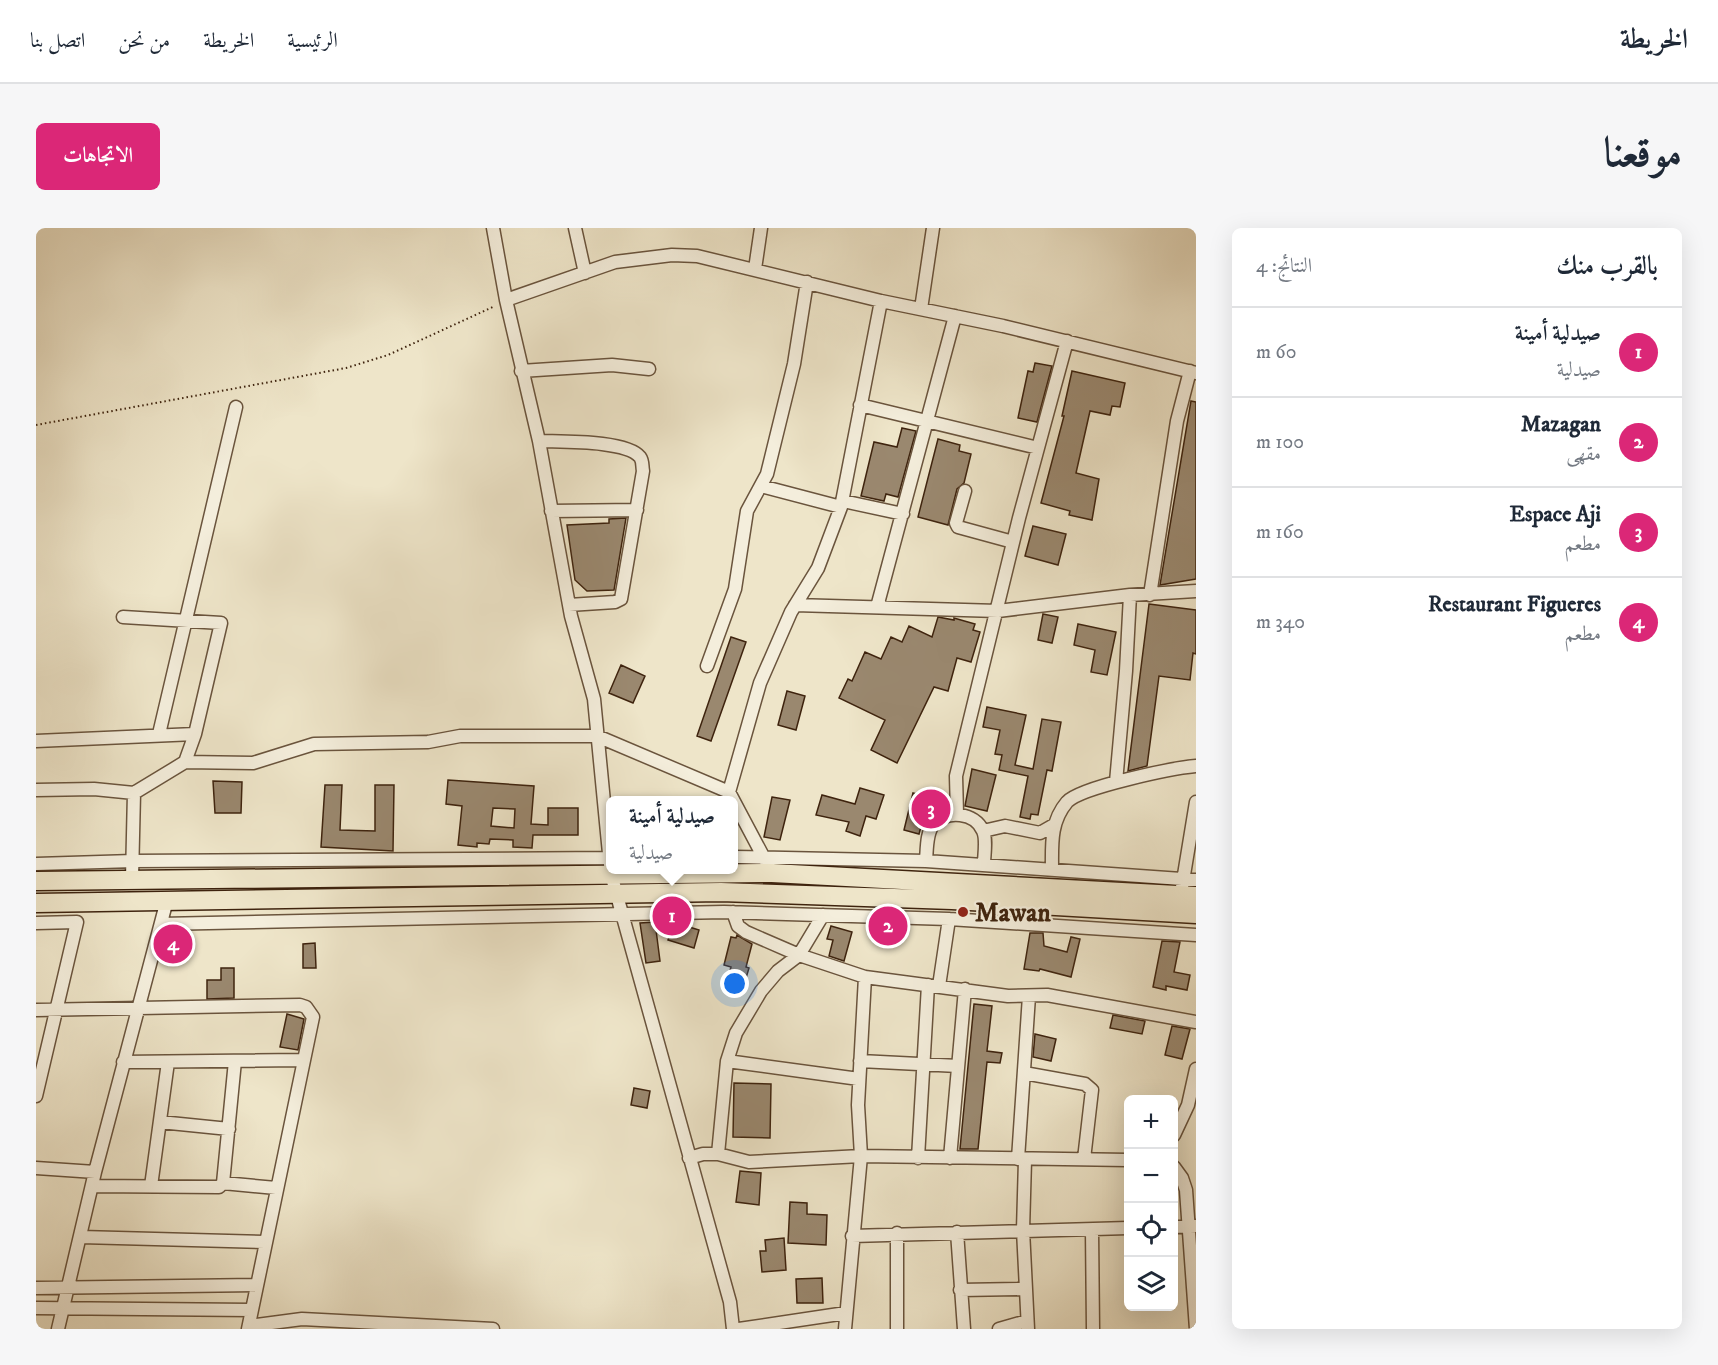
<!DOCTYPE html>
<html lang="ar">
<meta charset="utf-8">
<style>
:root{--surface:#fff;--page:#f6f6f7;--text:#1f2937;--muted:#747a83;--line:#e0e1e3;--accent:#db2777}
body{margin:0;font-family:"IM FELL DW Pica",Amiri,serif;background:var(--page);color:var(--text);direction:rtl}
.controls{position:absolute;right:18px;bottom:18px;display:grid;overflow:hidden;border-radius:9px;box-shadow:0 6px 24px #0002}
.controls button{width:54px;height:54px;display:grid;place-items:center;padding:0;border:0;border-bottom:2px solid var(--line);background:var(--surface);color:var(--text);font:30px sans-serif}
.you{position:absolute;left:699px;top:756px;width:21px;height:21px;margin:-15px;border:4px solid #fff;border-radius:50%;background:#1a73e8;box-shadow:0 0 0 9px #1a73e833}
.badge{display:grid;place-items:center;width:39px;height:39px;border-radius:50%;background:var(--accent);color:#fff;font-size:20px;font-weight:700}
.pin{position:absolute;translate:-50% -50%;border:3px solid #fff;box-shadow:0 2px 6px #0006}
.popup{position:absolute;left:570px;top:568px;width:132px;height:78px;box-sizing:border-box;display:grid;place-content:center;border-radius:9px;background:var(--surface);filter:drop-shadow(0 2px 4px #0005);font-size:20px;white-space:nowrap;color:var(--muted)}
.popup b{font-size:22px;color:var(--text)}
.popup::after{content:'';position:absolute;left:50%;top:100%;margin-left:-12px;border:12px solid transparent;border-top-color:var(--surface)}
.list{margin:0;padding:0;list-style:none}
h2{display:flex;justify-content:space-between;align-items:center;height:78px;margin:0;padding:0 24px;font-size:26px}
h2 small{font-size:20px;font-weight:400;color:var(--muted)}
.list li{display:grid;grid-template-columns:39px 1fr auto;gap:18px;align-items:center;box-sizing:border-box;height:90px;padding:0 24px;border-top:2px solid var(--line)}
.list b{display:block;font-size:22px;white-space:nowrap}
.list p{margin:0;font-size:20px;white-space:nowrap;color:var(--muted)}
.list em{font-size:20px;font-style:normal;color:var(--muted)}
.icon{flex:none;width:33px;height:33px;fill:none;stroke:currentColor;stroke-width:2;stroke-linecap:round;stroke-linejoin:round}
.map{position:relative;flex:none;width:1160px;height:1101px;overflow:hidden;direction:ltr;border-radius:9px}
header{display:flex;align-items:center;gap:36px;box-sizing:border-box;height:84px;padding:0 30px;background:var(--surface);border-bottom:2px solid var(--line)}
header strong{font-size:28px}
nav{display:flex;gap:33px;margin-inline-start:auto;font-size:21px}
.intro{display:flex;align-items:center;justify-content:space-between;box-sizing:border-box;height:144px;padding:0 36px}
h1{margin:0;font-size:42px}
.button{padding:15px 27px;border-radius:9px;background:var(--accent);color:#fff;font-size:21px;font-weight:700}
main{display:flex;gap:36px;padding:0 36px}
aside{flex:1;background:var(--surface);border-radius:9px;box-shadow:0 6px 24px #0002}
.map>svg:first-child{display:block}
</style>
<header>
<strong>الخريطة</strong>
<nav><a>الرئيسية</a><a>الخريطة</a><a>من نحن</a><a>اتصل بنا</a></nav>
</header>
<div class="intro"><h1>موقعنا</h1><a class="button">الاتجاهات</a></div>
<main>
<aside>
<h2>بالقرب منك<small>النتائج: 4</small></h2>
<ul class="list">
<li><span class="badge">1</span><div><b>صيدلية أمينة</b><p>صيدلية</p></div><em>60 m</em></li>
<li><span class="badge">2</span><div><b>Mazagan</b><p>مقهى</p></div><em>100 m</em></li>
<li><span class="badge">3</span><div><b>Espace Aji</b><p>مطعم</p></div><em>160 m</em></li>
<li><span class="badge">4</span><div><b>Restaurant Figueres</b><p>مطعم</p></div><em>340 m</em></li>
</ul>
</aside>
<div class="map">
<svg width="1160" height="1101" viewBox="0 0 1160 1101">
<rect width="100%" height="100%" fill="#eee5c9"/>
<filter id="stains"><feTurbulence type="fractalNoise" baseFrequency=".00333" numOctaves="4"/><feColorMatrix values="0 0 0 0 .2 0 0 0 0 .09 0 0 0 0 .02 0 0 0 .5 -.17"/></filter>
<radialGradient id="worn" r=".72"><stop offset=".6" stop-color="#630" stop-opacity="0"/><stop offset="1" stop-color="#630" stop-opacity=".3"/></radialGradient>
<path fill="#9a886f" stroke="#3e230e" stroke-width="1.5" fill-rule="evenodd" d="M999,135L1016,138L1001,194L982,190L992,143L997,144Z
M1036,143L1089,155L1084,179L1076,178L1074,187L1054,183L1040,245L1063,251L1056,292L1033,287L1034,283L1005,275L1028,188H1026Z
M1155,173L1160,174V351L1124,357Z
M866,200L880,203L862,269L850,266L848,273L825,268L838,214L861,219Z
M902,211L924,217L923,223L935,226L928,255L921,261L912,297L882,289Z
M590,290L578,362L551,363L539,352L531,297L573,295V291Z
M997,298L1030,306L1022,337L989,328Z
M1113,376L1160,382V426L1157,425L1154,452L1123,448L1111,538L1092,543Z
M1007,386L1022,389L1016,415L1002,412Z
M902,389L918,392V390L939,396L937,402L944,404L935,434L921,430L912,463L898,459L861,535L835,522L849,492L803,470L812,451L816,453L829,424L845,431L855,409L866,414L873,398L896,409Z
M1042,396L1080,404L1071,447L1055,444L1059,422L1038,417Z
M695,409L710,414L675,513L661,508Z
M585,437L609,448L597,475L573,465Z
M751,463L769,468L760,502L742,497Z
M951,479L990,487L979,537L997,541L1006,491L1025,494L1016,543L1011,542L1002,587L995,586L994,591L984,589L992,548L963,542L966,527L959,526L964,502L947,499Z
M936,541L960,547L951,583L929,578Z
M412,552L498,558L495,596L512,597V580H542V607H497L496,620L477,619V612L454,611L453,616L441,615V619L422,617L426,578L410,576ZM457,580L479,581L478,600L455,598Z
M177,553L206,554L205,585H179Z
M289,557H306L304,602L339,603V557H358L357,623L285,619Z
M824,560L848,567L840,591L830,588L824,608L810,603L813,594L780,587L786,567L819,576Z
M877,565L893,569L883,606L868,602Z
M736,569L754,572L744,612L728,609Z
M619,694L624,733L610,735L604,695Z
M637,694L663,702L658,720L632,712Z
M795,698L816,704L808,733L793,728L797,712L791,711Z
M994,705H1007L1008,718L1031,724L1035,709L1044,711L1035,749L1004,741L1003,743L988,741Z
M701,707L716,716L710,739L713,740L710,750L693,746L695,739L688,737L695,709L700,710Z
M1126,713L1144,714L1138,744L1154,747L1151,762L1130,758V762L1117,759Z
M279,715L280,740H267V716Z
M185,740H198V770L171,771V752H185Z
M938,776L956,778L951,823L966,825L964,835L951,834L942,921H924Z
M251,786L268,791L262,822L244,819Z
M1077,787L1109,793L1106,806L1074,800Z
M1136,798L1154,801L1146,831L1129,827Z
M999,806L1020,811L1015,833L997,829Z
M698,855L735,856L734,910L697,909Z
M598,860L614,863L611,880L595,877Z
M704,943L725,945L723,977L700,974Z
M754,974L771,975V986L791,987L790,1017L752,1015Z
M748,1010L750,1042L726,1044L724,1023H730L729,1012Z
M786,1050L787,1075H761L760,1051Z"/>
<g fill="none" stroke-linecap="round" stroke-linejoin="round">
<g stroke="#6a543d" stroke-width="15">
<path id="minor" d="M457,0L470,72
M539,0L549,45
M719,41L725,0
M885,81L897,0
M485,143L576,137L613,141
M824,177L1002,220
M503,213C525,214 590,212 604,229C607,233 606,238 607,243L585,371L579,374L533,377
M725,258L805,279
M929,263L920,295L922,299L977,314
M807,273L867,286
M515,283L601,282
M1114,367L1141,193L1154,143
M759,377L962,383L1094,367L1160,363
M841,379L919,88
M87,389L185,395L159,506
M671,438L699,361L711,283L731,246L758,136L771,54
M123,506L200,179
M0,513L159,506L149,534
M1080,554L1090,443L1094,367
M0,562L58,561L98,565
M693,564L724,455L755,384L782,340L805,279L845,73
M921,586L920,548L983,290L1031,113
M947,603L969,598L1004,605L1018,597
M698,629L890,633L1160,652
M890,633C891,622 890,604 898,596C911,582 939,584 947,603C951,611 948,627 948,636
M0,636L97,633L574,630
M1016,641C1016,617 1014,594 1031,574C1045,559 1137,540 1160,538
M96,650L98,565L149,534L217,535L278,516L392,514L424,508H561L693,564L736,645
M1146,659L1160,574
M697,684L702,698L710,704L763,727L829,749L972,768L1011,767L1160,794
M0,695L41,694L0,868
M125,696L688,684L913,691L1160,707
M903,758L913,691
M0,782L264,777L270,779L277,789L212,1101
M691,833L823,851
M824,833L922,838
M87,834L267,832
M988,845L1049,856L1056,862L1048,931
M124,894L193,901
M1138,907L1152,877L1160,841
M682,926L691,833L700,805L725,763L742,743L763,727L787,687
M653,930L667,926H682L713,934L825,928L1092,932
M882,930L892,757
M914,930L929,761
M982,931L993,768
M989,932L987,1002L992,1101
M1138,939L1146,950L1150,962L1160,1101
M0,940L59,944
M187,955L199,833
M56,958L183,959L187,955L240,960
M115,958L132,834
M1138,999L1159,998
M1056,1002L1057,1101
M921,1004L928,1101
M816,1008L1092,1000
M45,1009L229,1014
M0,1060L220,1057
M924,1062L988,1061
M0,1080L216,1082
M213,1098L266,1091L457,1101
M22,1101L59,944L131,672
M697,1101L694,1074L575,646L558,471L535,388L503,213L470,72L579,34L636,27L661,28L845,73L967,98L1160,145
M703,1101L810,1085
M809,1101L825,928L822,877L829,749
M861,1101V1005
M963,1101L991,1093"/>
</g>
<g stroke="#3e230e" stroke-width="21">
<path id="highway" d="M0,653L736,645L1160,668
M0,675L685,664L916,672L1160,686"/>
</g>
<path stroke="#3e230e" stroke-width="2" stroke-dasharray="1.5 3" stroke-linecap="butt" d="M0,197L310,140L352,127L459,78"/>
<use href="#minor" stroke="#f4eedc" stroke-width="12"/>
<use href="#highway" stroke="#eee5c9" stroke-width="18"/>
</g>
<circle fill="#8f2418" stroke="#f4eedc" stroke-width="2" cx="927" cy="684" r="6"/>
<g text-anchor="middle" stroke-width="4.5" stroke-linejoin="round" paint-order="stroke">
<g font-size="26" font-weight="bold" fill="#3e230e" stroke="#f4eedc" text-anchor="start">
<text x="939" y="693">Mawan</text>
</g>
</g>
<rect width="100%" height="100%" filter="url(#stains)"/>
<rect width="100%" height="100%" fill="url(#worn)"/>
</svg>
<div class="controls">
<button>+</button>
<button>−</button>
<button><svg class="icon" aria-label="locate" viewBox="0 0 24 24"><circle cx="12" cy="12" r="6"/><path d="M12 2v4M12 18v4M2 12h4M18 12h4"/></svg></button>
<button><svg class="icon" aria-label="layers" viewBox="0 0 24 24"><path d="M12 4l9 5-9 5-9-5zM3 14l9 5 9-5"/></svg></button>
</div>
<div class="you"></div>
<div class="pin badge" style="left:636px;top:688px">1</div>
<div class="popup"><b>صيدلية أمينة</b>صيدلية</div>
<div class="pin badge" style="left:852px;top:698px">2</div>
<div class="pin badge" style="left:895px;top:581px">3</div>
<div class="pin badge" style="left:137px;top:716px">4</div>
</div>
</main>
